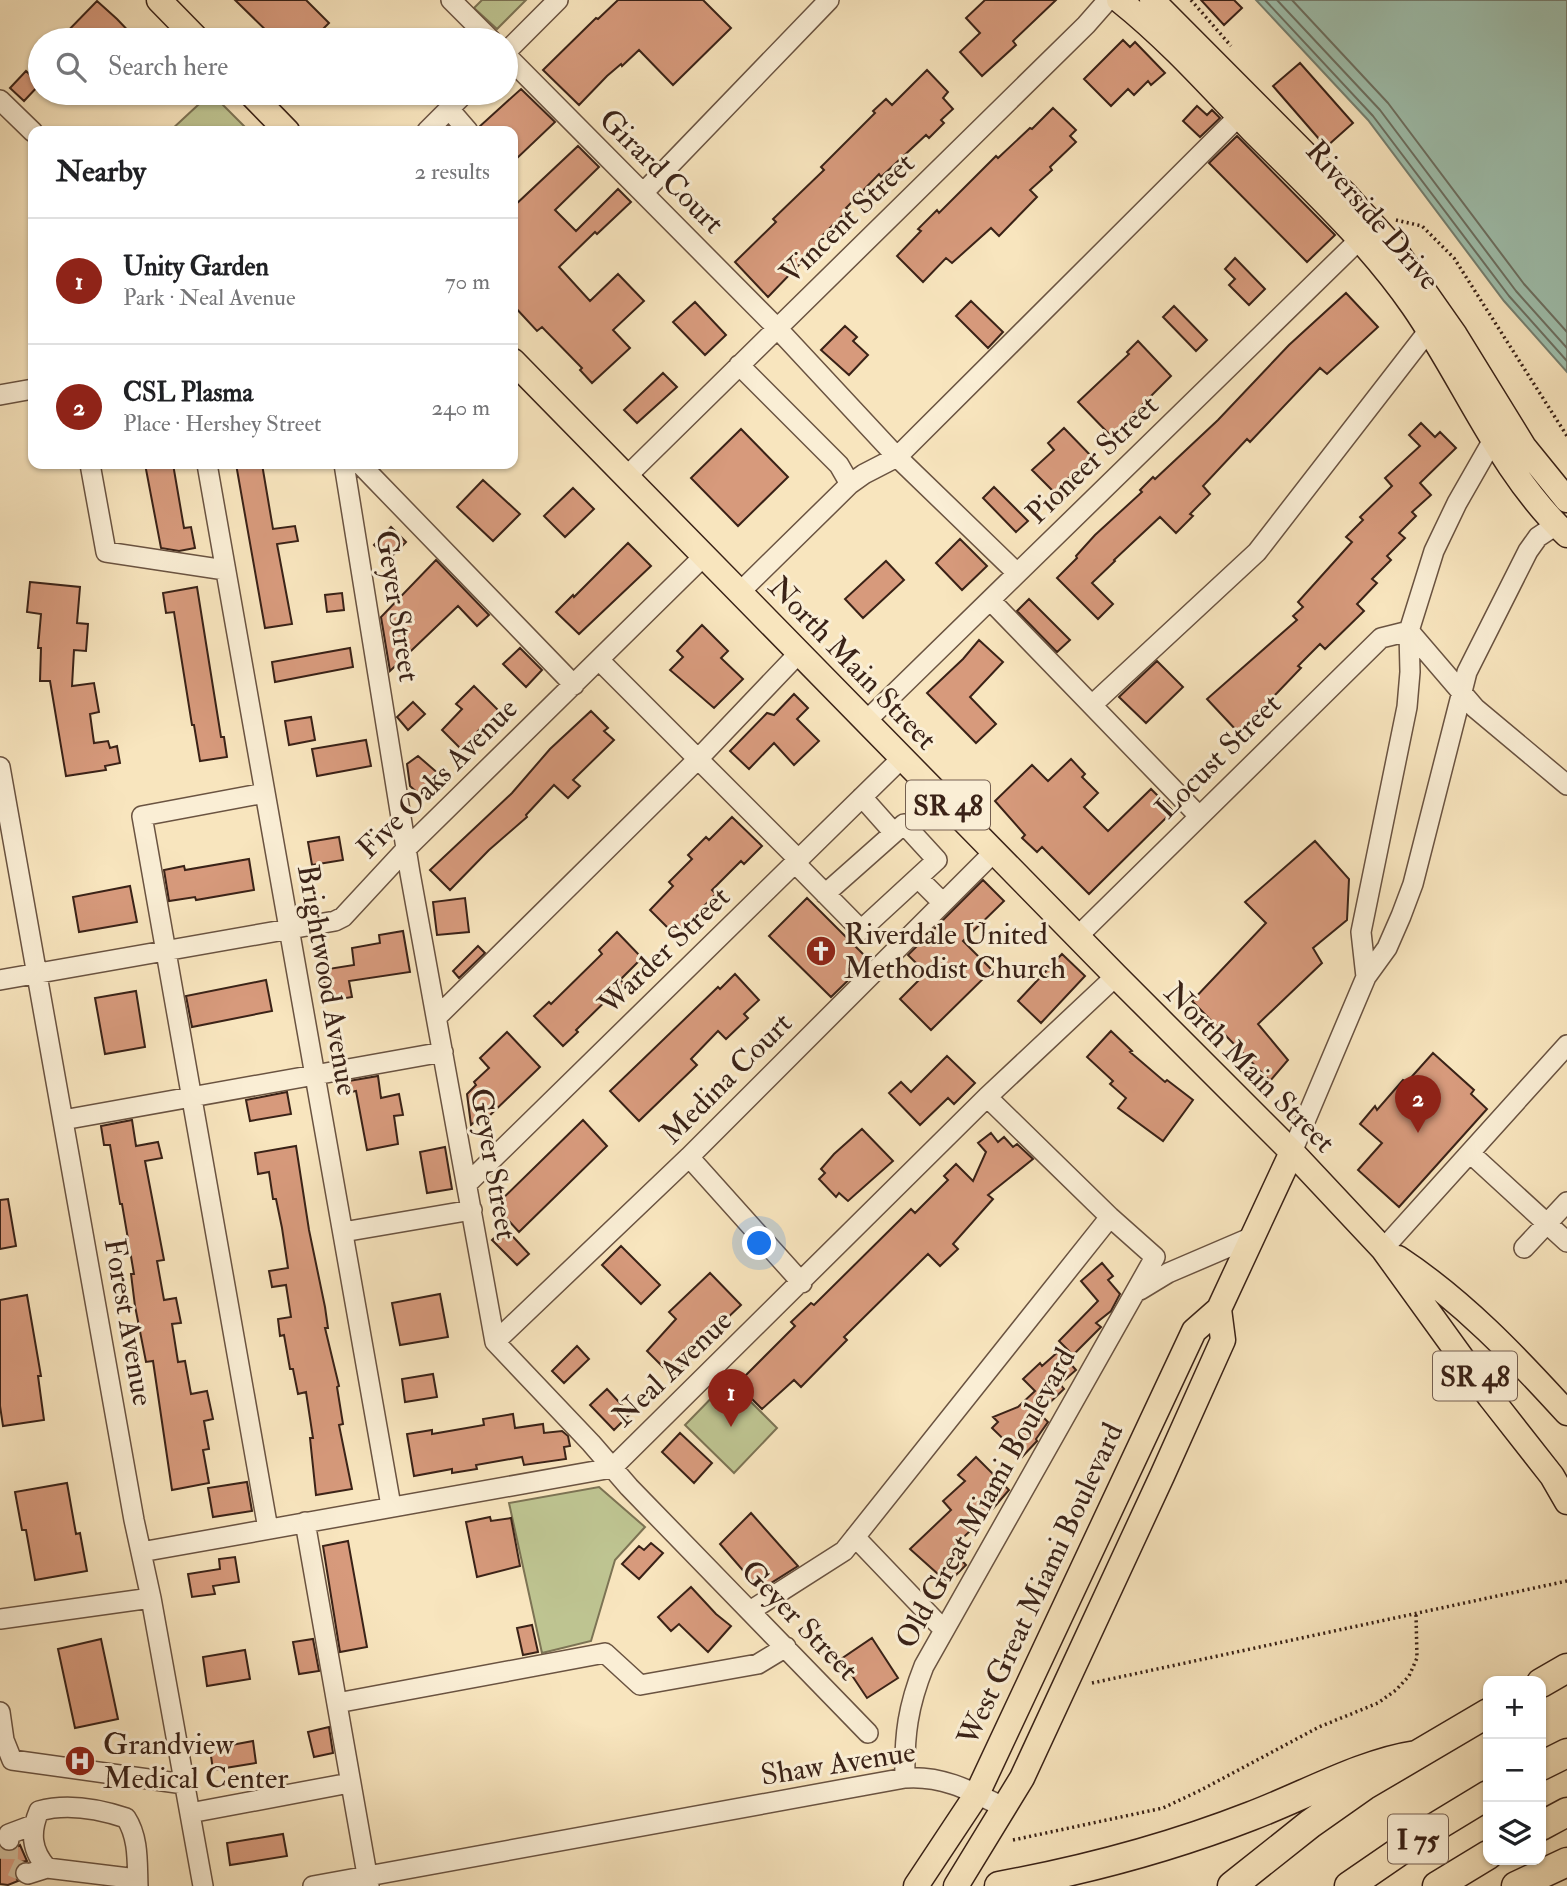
<!DOCTYPE html>
<meta charset="utf-8">
<style>
:root{--surface:#fff;--page:#f6f6f6;--text:#202124;--muted:#757577;--line:#e0e0e0;--accent:#8f2418}
body{margin:0;font-family:"IM FELL Double Pica",serif;background:var(--page);color:var(--text)}
.controls{position:absolute;right:21px;bottom:21px;display:grid;overflow:hidden;border-radius:14px;box-shadow:0 2px 5px #0004}
.controls button{width:63px;height:63px;display:grid;place-items:center;padding:0;border:0;border-bottom:2px solid var(--line);background:var(--surface);color:var(--text);font:35px sans-serif}
.you{position:absolute;left:760px;top:1244px;width:24px;height:24px;margin:-18px;border:5px solid #fff;border-radius:50%;background:#1a73e8;box-shadow:0 0 0 10px #1a73e833}
.badge{display:grid;place-items:center;width:46px;height:46px;border-radius:50%;background:var(--accent);color:#fff;font-size:23px;font-weight:700}
.pin{position:absolute;translate:-50% -58px;filter:drop-shadow(0 2px 4px #0008)}
.pin::after{content:'';position:absolute;top:37px;width:24px;height:21px;background:inherit;clip-path:polygon(0 0,100% 0,50% 100%)}
.list{margin:0;padding:0;list-style:none}
h2{display:flex;justify-content:space-between;align-items:center;height:91px;margin:0;padding:0 28px;font-size:30px}
h2 small{font-size:23px;font-weight:400;color:var(--muted)}
.list li{display:grid;grid-template-columns:46px 1fr auto;gap:21px;align-items:center;box-sizing:border-box;height:126px;padding:0 28px;border-top:2px solid var(--line)}
.list b{display:block;font-size:26px;white-space:nowrap}
.list p{margin:0;font-size:23px;white-space:nowrap;color:var(--muted)}
.list em{font-size:23px;font-style:normal;color:var(--muted)}
.icon{flex:none;width:38px;height:38px;fill:none;stroke:currentColor;stroke-width:2;stroke-linecap:round;stroke-linejoin:round}
.map{position:relative;flex:none;width:1567px;height:1886px;overflow:hidden}
.search{position:absolute;background:var(--surface);box-shadow:0 2px 5px #0004;left:28px;top:28px;width:490px;height:77px;display:flex;align-items:center;gap:18px;box-sizing:border-box;padding:0 24px;border-radius:38px;color:var(--muted);font-size:26px}
.panel{position:absolute;background:var(--surface);box-shadow:0 2px 5px #0004;left:28px;top:126px;width:490px;height:343px;border-radius:14px}
.map>svg:first-child{display:block}
</style>
<div class="map">
<svg width="1567" height="1886" viewBox="0 0 1567 1886">
<rect width="100%" height="100%" fill="#f8e5be"/>
<filter id="stains"><feTurbulence type="fractalNoise" baseFrequency=".00286" numOctaves="4"/><feColorMatrix values="0 0 0 0 .2 0 0 0 0 .09 0 0 0 0 .02 0 0 0 .5 -.17"/></filter>
<radialGradient id="worn" r=".72"><stop offset=".6" stop-color="#630" stop-opacity="0"/><stop offset="1" stop-color="#630" stop-opacity=".3"/></radialGradient>
<path fill="#bec491" stroke="#7c7354" stroke-width="2" d="M482,0H526L497,29L474,8Z
M211,93L249,131H170Z
M729,1380L777,1428L734,1473L685,1425Z
M599,1487L645,1527L615,1560L591,1641L542,1653L509,1503Z"/>
<path fill="#9ebfad" stroke="#768071" stroke-width="2" d="M1256,0H1567V372L1504,301L1368,120Z"/>
<g fill="none" stroke-linecap="round" stroke-linejoin="round">
<path stroke="#6c7062" stroke-width="2" d="M1265,0L1373,116L1509,296L1567,361
M1277,0L1380,110L1516,291L1567,348
M1292,0L1388,103L1524,284L1567,332"/>
</g>
<path fill="#d79a7c" stroke="#3a2217" stroke-width="2" d="M235,0H306L329,23L312,40H276Z
M618,0H703L731,28L673,85L639,50L622,66L621,64L607,76L579,105L543,70L596,18L598,19Z
M985,0H1056L1013,41L1016,45L982,76L960,52L980,33L966,18Z
M1201,0H1234L1242,8L1224,25Z
M97,1L117,19L137,40H59Z
M1123,40L1130,47L1135,42L1165,73L1151,85L1148,81L1134,95L1128,89L1111,106L1084,79Z
M1300,63L1353,123L1326,147L1273,86Z
M927,70L948,92L943,98L953,109L941,120L944,123L929,138L926,135L881,177L879,174L846,208L848,210L817,241L819,244L768,297L735,262L776,222L773,219L824,170L821,167L875,113L873,111L886,99L892,105Z
M26,71L40,84L24,101L10,88Z
M521,89L555,122L513,162V131H480L479,127Z
M1197,106L1207,115L1212,110L1220,118L1200,137L1183,121Z
M1053,108L1076,130L1070,136L1076,142L1050,167L1052,170L1030,190L1037,197L999,236L991,228L952,263L946,258L923,282L897,256L921,231L918,229L937,210L939,213L996,156L998,158L1030,128L1032,129Z
M1237,136L1335,235L1307,262L1209,163Z
M578,146L599,167L555,210L576,231L618,189L631,202L597,234L595,232L559,267L590,301L618,274L644,301L613,330L630,348L592,383L580,370L582,368L542,327L537,331L513,305V207Z
M1235,258L1265,289L1249,305L1229,285L1235,279L1225,269Z
M1346,293L1378,327L1327,374L1320,368L1250,442L1247,439L1203,486L1210,494L1190,514L1193,516L1176,533L1160,517L1114,560L1115,561L1092,583L1113,604L1098,619L1057,578L1077,558L1076,556L1095,535L1142,492L1140,490L1153,477L1155,479L1218,420L1289,345Z
M971,301L1003,332L988,348L956,316Z
M695,302L726,335L705,355L673,322Z
M1174,306L1207,340L1196,351L1163,317Z
M845,326L857,337L853,341L868,355L849,375L821,350Z
M1138,341L1171,376L1111,436L1078,402L1129,354L1127,352Z
M663,373L677,387L637,423L624,410Z
M1421,423L1435,437L1440,432L1456,448L1420,483L1431,495L1412,512L1416,516L1399,533L1405,538L1387,556L1391,560L1372,579L1377,583L1357,604L1364,611L1325,649L1320,644L1298,666L1301,668L1277,693L1237,731L1207,699L1297,620L1293,616L1303,607L1298,602L1352,542L1346,537L1363,520L1360,517L1392,486L1385,478L1420,446L1409,435Z
M1064,428L1094,459L1078,475L1075,472L1054,492L1032,470L1054,450L1048,443Z
M741,429L788,477L738,526L691,478Z
M145,464H173L184,528L191,527L195,548L179,551L161,548Z
M236,464H262L273,529L295,526L298,541L277,544L292,624L265,628Z
M483,480L520,514L493,541L457,507Z
M994,487L1028,521L1016,532L983,498Z
M573,488L594,509L565,537L544,516Z
M391,527L406,542L389,559L374,545Z
M960,539L987,566L962,590L936,563Z
M628,543L651,566L579,634L556,612L573,595L574,597Z
M436,560L489,615L477,626L458,606L390,671L381,617Z
M886,561L904,580L863,618L845,599Z
M30,582L80,587L77,623L88,624L86,651L74,650L72,686L94,683L99,712L90,714L94,743L108,741L110,748L117,746L120,763L105,766L106,770L66,776L50,681H40L41,648H38L41,614L27,612Z
M197,587L221,737H224L227,757L200,761L194,725H192L174,612L166,613L163,593Z
M342,593L344,610L327,612L325,595Z
M1029,599L1070,640L1057,652L1017,611Z
M702,625L728,651L721,658L743,679L714,708L670,670L683,657L677,651Z
M979,640L1003,662L970,697L996,724L976,743L927,693L963,659Z
M350,648L353,667L275,682L272,662Z
M520,648L542,670L526,687L503,664Z
M1157,661L1183,687L1146,723L1119,697Z
M474,686L504,716L486,733L481,728L461,749L442,730L462,709L456,704Z
M794,694L808,708L797,719L819,741L794,765L774,743L749,769L730,751L767,713L774,715Z
M413,702L425,714L408,730L397,717Z
M591,711L608,728L604,731L614,740L573,780L580,786L568,798L554,785L526,815L527,817L489,850L450,890L430,870L512,793L550,749Z
M311,717L315,740L289,745L285,721Z
M366,740L371,766L317,776L312,749Z
M418,756L440,775L421,796L410,786L407,764Z
M1071,759L1085,774L1082,777L1098,793L1084,807L1108,831L1151,789L1173,811L1089,894L1042,847L1037,852L1022,838L1025,835L995,801L1032,765L1048,781Z
M732,817L762,846L744,864L741,861L712,890L716,894L675,935L650,910L673,886L669,882L692,859L688,855L706,837L709,840Z
M339,837L343,860L312,865L308,842Z
M1315,841L1349,879L1347,920L1313,948L1322,963L1258,1024L1288,1060L1270,1081L1192,1001L1266,923L1245,902Z
M249,859L254,890L196,900L195,897L169,901L164,870L184,866L185,870Z
M983,880L1004,901L963,941L992,970L931,1030L900,999L926,973L908,955Z
M130,886L137,922L79,932L73,897Z
M465,898L469,932L437,935L433,902Z
M807,898L869,960L831,997L769,936Z
M403,931L410,972L349,981L352,997L328,1001L322,970L354,965L352,948L380,943L379,935Z
M617,932L642,958L620,980L624,983L576,1030L578,1032L563,1046L534,1016L549,1002L551,1004L602,954L599,950Z
M478,946L485,953L459,978L453,971Z
M1062,954L1085,976L1041,1023L1018,1001Z
M735,974L759,1000L744,1014L748,1018L726,1039L718,1031L691,1059L697,1065L639,1121L610,1091L718,987L720,989Z
M266,980L272,1011L192,1027L186,996Z
M136,991L145,1047L105,1054L95,998Z
M1111,1031L1132,1051L1130,1052L1165,1082L1167,1080L1193,1100L1163,1141L1118,1108L1126,1098L1110,1084L1113,1081L1087,1057Z
M507,1032L540,1067L486,1119L482,1115L471,1125L467,1094L476,1085L474,1082L489,1068L480,1058Z
M1433,1053L1474,1090L1471,1094L1487,1109L1399,1207L1358,1170L1382,1143L1360,1124L1375,1106L1377,1110L1403,1080L1407,1082Z
M947,1056L975,1083L954,1104L948,1098L920,1125L889,1093L901,1082L911,1092Z
M378,1076L381,1098L399,1094L403,1115L394,1116L398,1144L367,1150L356,1091L339,1094L337,1083Z
M287,1092L291,1114L250,1121L246,1100Z
M132,1120L136,1146L158,1142L162,1158L145,1161L164,1260L157,1261L164,1300L176,1298L181,1323L172,1324L178,1362L185,1361L191,1394L207,1391L213,1419L204,1421L209,1449L203,1450L209,1483L172,1490L153,1361L146,1362L135,1306L131,1274H134L122,1204H120L110,1145H104L101,1126Z
M583,1120L607,1146L519,1232L495,1206Z
M862,1129L893,1161L848,1201L839,1193L836,1197L819,1179L825,1173L821,1169L834,1154Z
M991,1133L998,1142L1004,1137L1013,1147L1017,1144L1033,1159L988,1195L993,1199L953,1244L958,1249L940,1266L928,1254L844,1337L847,1340L801,1387L794,1380L762,1409L737,1384L795,1326L791,1322L811,1303L814,1305L911,1209L915,1213L948,1180L944,1176L956,1164L973,1181L986,1152L978,1143Z
M296,1146L309,1230L325,1307L328,1328H325L339,1386L337,1387L343,1424L339,1425L352,1489L316,1495L310,1438H313L306,1392L298,1394L293,1369H290L284,1335L280,1336L278,1319L291,1317L286,1285L272,1287L269,1271L288,1268L282,1228L276,1199H273L269,1172L258,1174L255,1153Z
M445,1147L452,1189L427,1193L420,1152Z
M8,1199L16,1246L0,1249V1200Z
M505,1228L529,1254L517,1265L492,1240Z
M621,1246L660,1285L641,1304L602,1265Z
M1102,1263L1113,1276L1108,1280L1120,1294L1111,1311L1096,1323L1101,1327L1073,1355L1059,1341L1098,1301L1081,1281Z
M710,1273L741,1305L681,1362L684,1365L672,1376L647,1351L676,1319L669,1312Z
M440,1294L448,1337L400,1345L392,1303Z
M27,1295L41,1376H38L44,1420L3,1426L0,1406V1300Z
M577,1346L589,1359L564,1383L552,1371Z
M1059,1351L1076,1370L1060,1384L1064,1389L1039,1413L1048,1422L1036,1439L1037,1441L1022,1457L992,1428L998,1422L993,1417L1018,1407L1035,1391L1023,1379L1040,1363L1042,1366Z
M433,1374L437,1397L405,1402L402,1379Z
M607,1389L630,1414L614,1430L590,1405Z
M513,1414L515,1428L543,1424L544,1433L562,1431L568,1436L570,1446L564,1447L566,1459L524,1465L522,1457L476,1465L477,1469L452,1473V1469L414,1476L407,1434L432,1430V1434L484,1425L483,1419Z
M680,1433L712,1463L694,1483L662,1452Z
M976,1457L1009,1490L990,1512L951,1549L966,1565L948,1583L910,1549L951,1510L943,1501L965,1481L958,1475Z
M247,1482L252,1511L213,1517L208,1488Z
M67,1483L76,1534L80,1533L87,1571L35,1580L26,1530H22L15,1492Z
M751,1513L798,1566L760,1590L720,1544Z
M490,1517L491,1521L511,1518L520,1566L477,1577L466,1522Z
M348,1541L367,1647L340,1652L323,1546Z
M651,1543L663,1553L639,1579L622,1564L639,1546L644,1550Z
M235,1557L239,1582L213,1586L215,1594L192,1597L188,1574L220,1569L219,1559Z
M691,1587L716,1614L731,1626L708,1652L679,1624L671,1631L658,1617Z
M532,1625L538,1652L523,1655L517,1628Z
M872,1638L898,1678L867,1698L841,1659Z
M101,1639L118,1719L75,1728L58,1649Z
M313,1639L319,1671L299,1674L293,1642Z
M245,1650L250,1679L207,1686L203,1657Z
M329,1727L333,1753L314,1757L308,1732Z
M253,1741L256,1763L213,1770L210,1749Z
M283,1834L287,1856L230,1865L227,1843Z
M20,1845L27,1861L20,1862L15,1868L14,1874L18,1881L8,1885L0,1884V1848L10,1852Z"/>
<g fill="none" stroke-linecap="round" stroke-linejoin="round">
<path stroke="#d2be9d" stroke-width="19" stroke-dasharray="19 10" stroke-linecap="butt" d="M9,1840L8,1865L26,1873"/>
<g stroke="#6a5341" stroke-width="22">
<path id="minor" d="M451,0L491,40
M506,52L558,0
M506,55L777,328L897,457L1017,573
M0,100L33,132
M449,109L468,131
M427,131L465,93
M643,193L829,0
M739,365L839,465L850,484L740,592
M0,395L33,389
M90,464L106,552L225,570
M207,464L391,1506
M344,464L410,873L495,1342L591,1443L629,1487L868,1733
M360,464L574,685
M626,477L1086,25L1108,0
M850,484L864,474L897,457L1239,116
M990,600L1199,816
M1409,631L1475,708L1567,785
M599,660L799,860
M1092,705L1257,552L1429,330
M866,721L1360,239
M0,767L134,1520L151,1598L203,1886
M265,793L142,816L268,1529
M862,797L894,833
M795,863L861,930L937,860L904,824L825,894
M918,878L943,903
M1077,937L1381,638L1409,631
M1366,977L1361,932L1407,707L1410,672L1409,631L1434,551L1457,503L1493,440
M0,980L335,921L343,917L407,848L704,556
M437,1017L698,759L799,653
M63,1120L443,1052
M1292,1152L1366,977L1387,948L1401,916L1413,884L1467,672L1528,551L1538,537L1556,525
M1470,1153L1567,1242
M689,1157L802,1283
M468,1183L902,758
M343,1232L472,1210
M1524,1248L1567,1202
M1383,1249L1567,1045
M1140,1290L1168,1273L1252,1237
M495,1342L689,1157L994,852
M305,1522L369,1886
M855,1537L944,1630
M141,1552L612,1468L987,1097L1116,976
M750,1611L844,1551L1110,1217
M0,1619L151,1598
M337,1703L605,1653L640,1685L758,1664L786,1647
M0,1712L4,1740L12,1760L184,1784
M905,1778C904,1735 908,1706 924,1666L1155,1257L1110,1217L987,1097
M190,1813L339,1785
M9,1840V1834L33,1825
M26,1873L28,1874L47,1868
M137,1879L47,1868C31,1850 30,1832 39,1811C67,1803 99,1809 126,1818C139,1838 137,1863 138,1886
M313,1886L905,1778C943,1775 973,1792 1005,1808"/>
</g>
<g stroke="#3a2217" stroke-width="27">
<path id="major" d="M159,0L198,40
M1119,0C1168,39 1209,85 1252,130C1308,186 1368,241 1413,306C1465,381 1500,472 1567,535
M1152,0L1346,195L1394,248L1455,335L1524,447L1567,500
M250,93L287,131
M513,361L1116,976L1292,1152L1383,1249L1490,1397L1552,1476L1567,1502
M1398,1258C1463,1301 1515,1356 1567,1413
M916,1886L977,1794L1194,1331L1219,1309L1292,1152
M956,1886L1022,1778L1162,1476L1223,1340L1219,1309"/>
</g>
<g stroke="#3a2217" stroke-width="31">
<path id="highway" d="M1541,1683L1567,1668
M1541,1766L1567,1753
M1541,1826L1567,1812
M999,1886C1086,1870 1169,1848 1251,1816C1304,1796 1362,1763 1416,1755
M1232,1886L1310,1824L1364,1786L1488,1713
M1349,1886L1432,1829L1488,1795
M1437,1886L1488,1855
M1516,1886L1567,1862"/>
</g>
<path stroke="#3a2217" stroke-width="3.5" stroke-dasharray="2 3.5" stroke-linecap="butt" d="M1191,0L1231,46
M1396,220L1422,226L1454,258L1567,436
M1092,1683L1567,1581
M1013,1840L1163,1808L1201,1790L1319,1727L1378,1703L1396,1690L1409,1676L1417,1658L1416,1614"/>
<use href="#minor" stroke="#faeed5" stroke-width="19"/>
<use href="#major" stroke="#f8e5be" stroke-width="24"/>
<use href="#highway" stroke="#f8e5be" stroke-width="28"/>
</g>
<defs>
<g id="church-disc" transform="scale(1.575)"><circle r="9.5" fill="#8f2418" stroke="#faeed5"/><path d="M-1.2-6h2.4v3.5h3.3v2.4h-3.3V6h-2.4V-.1h-3.3v-2.4h3.3Z" fill="#fff"/></g>
<g id="hospital-disc" transform="scale(1.575)"><circle r="9.5" fill="#8f2418" stroke="#faeed5"/><path d="M-5-5h3v3.5h4V-5h3V5h-3V1.5h-4V5h-3Z" fill="#fff"/></g>
</defs>
<g fill-rule="evenodd">
<use href="#church-disc" x="821" y="951"/>
<use href="#hospital-disc" x="80" y="1761"/>
</g>
<g text-anchor="middle" stroke-width="6" stroke-linejoin="round" paint-order="stroke">
<g fill="#faeed5" stroke="#745f50" stroke-width="2">
<rect x="906" y="780.5" width="84" height="49" rx="5"/>
<rect x="1433" y="1351.5" width="84" height="49" rx="5"/>
<rect x="1388" y="1814.5" width="60" height="49" rx="5"/>
</g>
<g font-size="28" font-weight="bold" fill="#3a2217">
<text x="948" y="815">SR 48</text>
<text x="1475" y="1386">SR 48</text>
<text x="1418" y="1849">I 75</text>
</g>
<g font-size="30" fill="#3a2217" stroke="#faeed5">
<text transform="translate(662 171) rotate(45)" y="10">Girard Court</text>
<text transform="translate(1373 215) rotate(49)" y="10">Riverside Drive</text>
<text transform="translate(847 218) rotate(-44)" y="10">Vincent Street</text>
<text transform="translate(1092 459) rotate(-44)" y="10">Pioneer Street</text>
<text transform="translate(398 606) rotate(81)" y="10">Geyer Street</text>
<text transform="translate(853 663) rotate(46)" y="10">North Main Street</text>
<text transform="translate(1218 756) rotate(-45)" y="10">Locust Street</text>
<text transform="translate(437 778) rotate(-45)" y="10">Five Oaks Avenue</text>
<text transform="translate(664 950) rotate(-44)" y="10">Warder Street</text>
<text transform="translate(328 980) rotate(80)" y="10">Brightwood Avenue</text>
<text transform="translate(1250 1067) rotate(45)" y="10">North Main Street</text>
<text transform="translate(726 1078) rotate(-45)" y="10">Medina Court</text>
<text transform="translate(494 1164) rotate(80)" y="10">Geyer Street</text>
<text transform="translate(129 1322) rotate(80)" y="10">Forest Avenue</text>
<text transform="translate(672 1368) rotate(-44)" y="10">Neal Avenue</text>
<text transform="translate(985 1498) rotate(-61)" y="10">Old Great Miami Boulevard</text>
<text transform="translate(1040 1584) rotate(-65)" y="10">West Great Miami Boulevard</text>
<text transform="translate(800 1620) rotate(46)" y="10">Geyer Street</text>
<text transform="translate(838 1763) rotate(-9)" y="10">Shaw Avenue</text>
</g>
<g font-size="30" fill="#3a2217" stroke="#faeed5" text-anchor="start">
<text x="844" y="944">Riverdale United<tspan x="844" dy="34">Methodist Church</tspan></text>
<text x="103" y="1754">Grandview<tspan x="103" dy="34">Medical Center</tspan></text>
</g>
</g>
<rect width="100%" height="100%" filter="url(#stains)"/>
<rect width="100%" height="100%" fill="url(#worn)"/>
</svg>
<div class="controls">
<button>+</button>
<button>−</button>
<button><svg class="icon" aria-label="layers" viewBox="0 0 24 24"><path d="M12 4l9 5-9 5-9-5zM3 14l9 5 9-5"/></svg></button>
</div>
<div class="you"></div>
<div class="pin badge" style="left:731px;top:1427px">1</div>
<div class="pin badge" style="left:1418px;top:1133px">2</div>
<div class="search"><svg class="icon" aria-label="search" viewBox="0 0 24 24"><circle cx="10" cy="10" r="6"/><path d="M15 15l6 6"/></svg>Search here</div>
<section class="panel">
<h2>Nearby<small>2 results</small></h2>
<ul class="list">
<li><span class="badge">1</span><div><b>Unity Garden</b><p>Park · Neal Avenue</p></div><em>70 m</em></li>
<li><span class="badge">2</span><div><b>CSL Plasma</b><p>Place · Hershey Street</p></div><em>240 m</em></li>
</ul>
</section>
</div>
